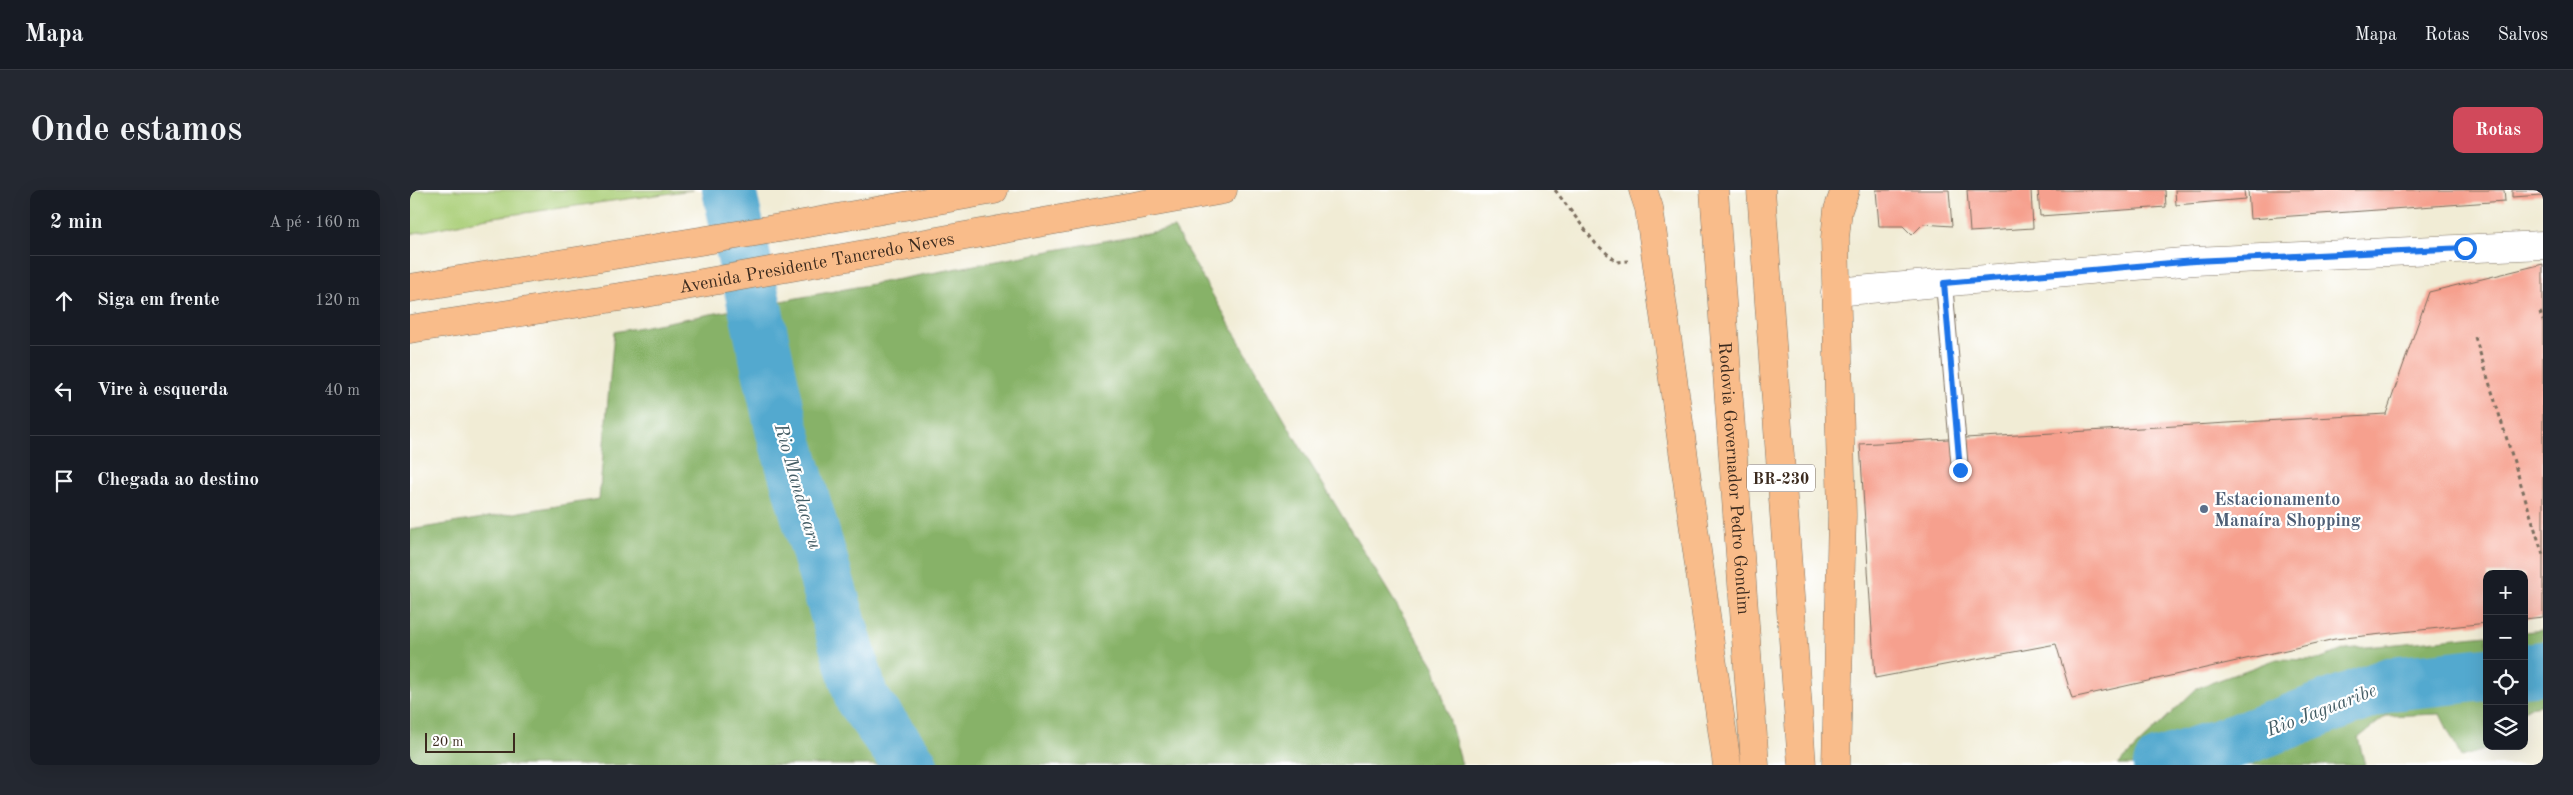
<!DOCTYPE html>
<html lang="pt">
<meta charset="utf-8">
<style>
:root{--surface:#171b24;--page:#242831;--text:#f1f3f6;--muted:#9ea1a6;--line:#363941;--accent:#d1495b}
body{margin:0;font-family:"Old Standard TT",serif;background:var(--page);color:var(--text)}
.controls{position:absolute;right:15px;bottom:15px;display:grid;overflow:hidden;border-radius:10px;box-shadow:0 5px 20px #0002}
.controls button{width:45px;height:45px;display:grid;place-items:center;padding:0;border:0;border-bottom:1px solid var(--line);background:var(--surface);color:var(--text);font:25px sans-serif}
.scale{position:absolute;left:15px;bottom:12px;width:90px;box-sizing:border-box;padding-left:5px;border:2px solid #3b2a1e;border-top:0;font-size:14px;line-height:18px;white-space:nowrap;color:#3b2a1e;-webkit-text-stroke:4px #fff;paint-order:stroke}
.stop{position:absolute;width:15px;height:15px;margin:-11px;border:4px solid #1a73e8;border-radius:50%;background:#fff}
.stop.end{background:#1a73e8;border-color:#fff;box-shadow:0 1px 5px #0008}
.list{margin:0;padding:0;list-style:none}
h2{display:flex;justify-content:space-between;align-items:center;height:65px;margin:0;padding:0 20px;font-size:21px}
h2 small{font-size:16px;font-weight:400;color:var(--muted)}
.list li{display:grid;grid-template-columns:32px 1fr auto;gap:15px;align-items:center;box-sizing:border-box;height:90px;padding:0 20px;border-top:1px solid var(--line)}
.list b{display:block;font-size:19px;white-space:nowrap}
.list em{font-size:16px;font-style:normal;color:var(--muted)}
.icon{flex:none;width:28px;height:28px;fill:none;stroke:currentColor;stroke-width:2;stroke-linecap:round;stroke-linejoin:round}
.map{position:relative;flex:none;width:2133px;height:575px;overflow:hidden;border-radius:10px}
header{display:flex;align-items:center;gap:30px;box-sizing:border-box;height:70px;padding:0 25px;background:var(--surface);border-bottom:1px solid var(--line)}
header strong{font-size:24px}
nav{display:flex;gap:28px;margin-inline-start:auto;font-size:18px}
.intro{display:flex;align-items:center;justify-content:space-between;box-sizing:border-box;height:120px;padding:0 30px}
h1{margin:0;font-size:35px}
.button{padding:12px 22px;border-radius:10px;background:var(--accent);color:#fff;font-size:18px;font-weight:700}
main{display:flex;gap:30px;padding:0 30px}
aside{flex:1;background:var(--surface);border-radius:10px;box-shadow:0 5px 20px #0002}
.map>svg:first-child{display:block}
</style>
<header>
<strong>Mapa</strong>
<nav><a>Mapa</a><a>Rotas</a><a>Salvos</a></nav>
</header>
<div class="intro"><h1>Onde estamos</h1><a class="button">Rotas</a></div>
<main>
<aside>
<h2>2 min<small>A pé · 160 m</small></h2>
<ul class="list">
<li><svg class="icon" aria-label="ahead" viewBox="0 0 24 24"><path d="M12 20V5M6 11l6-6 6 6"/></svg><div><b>Siga em frente</b></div><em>120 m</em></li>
<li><svg class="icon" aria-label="left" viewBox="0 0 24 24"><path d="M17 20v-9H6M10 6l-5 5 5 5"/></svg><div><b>Vire à esquerda</b></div><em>40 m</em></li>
<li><svg class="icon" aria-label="arrive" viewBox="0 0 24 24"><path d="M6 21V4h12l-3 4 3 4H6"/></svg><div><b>Chegada ao destino</b></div></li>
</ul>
</aside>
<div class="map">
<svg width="2133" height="575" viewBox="0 0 2133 575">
<rect width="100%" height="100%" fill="#fff"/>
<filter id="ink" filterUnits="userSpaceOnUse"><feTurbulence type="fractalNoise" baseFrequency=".02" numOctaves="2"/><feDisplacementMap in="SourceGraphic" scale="10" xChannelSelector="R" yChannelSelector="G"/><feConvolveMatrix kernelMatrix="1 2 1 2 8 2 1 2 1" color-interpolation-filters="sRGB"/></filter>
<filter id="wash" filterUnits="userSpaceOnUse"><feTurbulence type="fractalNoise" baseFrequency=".0096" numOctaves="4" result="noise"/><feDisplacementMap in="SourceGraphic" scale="20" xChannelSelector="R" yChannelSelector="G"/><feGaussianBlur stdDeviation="1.12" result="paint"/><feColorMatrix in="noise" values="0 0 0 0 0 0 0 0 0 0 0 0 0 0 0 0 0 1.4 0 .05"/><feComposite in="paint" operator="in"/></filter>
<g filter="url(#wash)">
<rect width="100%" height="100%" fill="#f1ecd5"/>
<path fill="#aacf78" stroke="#727c4b" d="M0,0H283L77,28L0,44Z"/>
<path fill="#87b268" stroke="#616e43" d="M764,38L892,260L1025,478L1052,575H0V340L189,309L204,142Z
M2133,440V515L2118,517L2114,521V442Z
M2077,445V556H2083L2081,558L2051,567L2030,524L1976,526L1948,548L1955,575H1708L1787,498L1867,469L1906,470L1936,459Z"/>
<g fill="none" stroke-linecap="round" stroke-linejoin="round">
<path stroke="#52a9cf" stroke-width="54" d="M319,0L372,239L452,509L501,575
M2114,480L2133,478
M1750,575L1840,546L1980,494L2077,484"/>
</g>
<g id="blocks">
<path fill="#f6a08e" d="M1466,0H1539L1542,36L1513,34L1502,45L1493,36H1469Z
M1557,0H1621L1623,38L1560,42Z
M1628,0H1755L1756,17L1630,26Z
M1765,0H1834L1835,9L1766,15Z
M1838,0H2094L2095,11L1840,29Z
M2102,0H2133V5L2102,7Z
M2133,74V427L2114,429V384H2077V433L1925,449L1662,508L1646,454L1465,488L1450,254L1976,224L2019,102Z"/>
</g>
</g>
<g filter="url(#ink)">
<use href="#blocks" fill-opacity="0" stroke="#7b6e5e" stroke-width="1"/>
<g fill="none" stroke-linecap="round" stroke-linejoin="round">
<g stroke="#7b6e5e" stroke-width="18">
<path id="service" d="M1534,93L1550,280"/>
</g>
<g stroke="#7b6e5e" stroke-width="29">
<path id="tertiary" d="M1425,102L1784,71L2133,55"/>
</g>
<g stroke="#7b6e5e" stroke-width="29">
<g id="primary">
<path d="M0,98L382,36L584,0"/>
<path id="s1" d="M0,139L236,103L813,0"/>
</g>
</g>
<g stroke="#7b6e5e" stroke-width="29">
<g id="trunk">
<path d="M1233,0L1239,18L1317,575"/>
<path id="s2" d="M1304,0L1345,575"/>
<path d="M1351,0L1392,575"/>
<path d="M1426,575L1432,325L1425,48L1428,20L1435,0"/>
</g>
</g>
<path stroke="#7b6e5e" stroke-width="3" stroke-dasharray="4 4" stroke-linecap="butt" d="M1145,0L1186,54L1207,72L1218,71
M2130,122L2133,131
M2065,147L2133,365"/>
<use href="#service" stroke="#fff" stroke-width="16"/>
<use href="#tertiary" stroke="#fff" stroke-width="28"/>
<use href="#primary" stroke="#f9bc8a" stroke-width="28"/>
<use href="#trunk" stroke="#f9bc8a" stroke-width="28"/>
</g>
</g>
<g fill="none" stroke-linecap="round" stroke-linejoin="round" filter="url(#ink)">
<path stroke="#1a73e8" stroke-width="6" d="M1550,280L1534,93L1784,71L2055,58"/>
</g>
<circle fill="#5c6f8a" stroke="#fff" stroke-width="2" cx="1794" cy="319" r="5"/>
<g text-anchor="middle" stroke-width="4.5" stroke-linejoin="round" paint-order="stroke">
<rect fill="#fff" stroke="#766a62" stroke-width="1" x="1337" y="274.5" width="68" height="27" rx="4"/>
<g font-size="16" font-weight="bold" fill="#3b2a1e">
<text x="1371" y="294">BR-230</text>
</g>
<g font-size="18" fill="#3b2a1e" stroke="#fff">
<text dy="6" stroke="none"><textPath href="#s1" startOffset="412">Avenida Presidente Tancredo Neves</textPath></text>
<text dy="6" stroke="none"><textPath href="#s2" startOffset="289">Rodovia Governador Pedro Gondim</textPath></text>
</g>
<g font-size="18" font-weight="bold" fill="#4e5e75" stroke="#fff" text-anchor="start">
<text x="1804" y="315">Estacionamento<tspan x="1804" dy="21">Manaíra Shopping</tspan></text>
</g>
<g font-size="19" font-style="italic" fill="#445d65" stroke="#fff">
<text transform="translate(389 296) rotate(74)" y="7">Rio Mandacaru</text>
<text transform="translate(1911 519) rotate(-21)" y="7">Rio Jaguaribe</text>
</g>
</g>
</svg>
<div class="controls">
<button>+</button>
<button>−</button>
<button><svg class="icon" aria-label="locate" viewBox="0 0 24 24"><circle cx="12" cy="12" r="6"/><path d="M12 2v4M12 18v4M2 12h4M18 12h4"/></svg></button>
<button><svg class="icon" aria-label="layers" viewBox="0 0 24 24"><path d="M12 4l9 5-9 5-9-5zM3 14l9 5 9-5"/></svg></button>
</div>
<div class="scale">20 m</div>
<div class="stop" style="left:2055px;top:58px"></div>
<div class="stop end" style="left:1550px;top:280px"></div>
</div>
</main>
